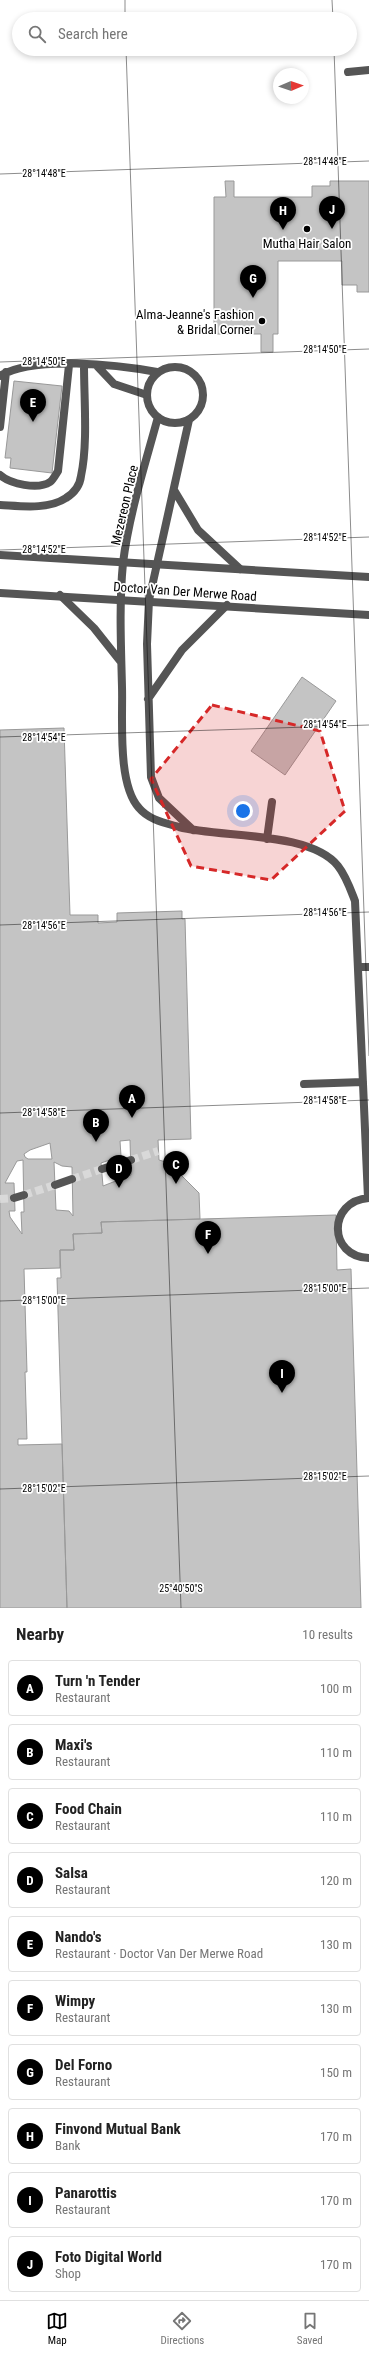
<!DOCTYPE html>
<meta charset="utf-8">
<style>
:root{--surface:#fff;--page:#f2f2f2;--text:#222;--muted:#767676;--line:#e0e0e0;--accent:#000}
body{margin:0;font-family:"Roboto Condensed",sans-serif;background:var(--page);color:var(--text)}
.compass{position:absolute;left:273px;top:68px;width:36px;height:36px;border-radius:50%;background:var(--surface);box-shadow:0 2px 6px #0003;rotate:88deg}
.you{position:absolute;left:243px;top:811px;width:14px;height:14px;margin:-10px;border:3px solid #fff;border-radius:50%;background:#1a73e8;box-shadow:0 0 0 6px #1a73e833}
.badge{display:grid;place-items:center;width:26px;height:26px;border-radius:50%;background:var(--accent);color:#fff;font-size:13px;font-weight:700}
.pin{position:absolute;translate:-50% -33px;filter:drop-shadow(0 1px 2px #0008)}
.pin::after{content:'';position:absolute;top:21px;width:14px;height:12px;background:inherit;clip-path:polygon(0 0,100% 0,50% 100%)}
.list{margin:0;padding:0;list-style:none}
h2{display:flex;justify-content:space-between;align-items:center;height:52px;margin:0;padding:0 16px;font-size:17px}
h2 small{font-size:13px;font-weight:400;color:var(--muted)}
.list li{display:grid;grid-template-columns:26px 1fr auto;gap:12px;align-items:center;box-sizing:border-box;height:56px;margin:0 8px 8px;padding:0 8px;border:1px solid var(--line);border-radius:4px}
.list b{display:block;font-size:15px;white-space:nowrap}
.list p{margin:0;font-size:13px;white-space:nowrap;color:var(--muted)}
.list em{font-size:13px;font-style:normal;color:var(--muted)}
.icon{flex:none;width:22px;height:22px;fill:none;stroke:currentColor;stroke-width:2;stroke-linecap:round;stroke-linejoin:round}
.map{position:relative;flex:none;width:369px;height:1608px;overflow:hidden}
.search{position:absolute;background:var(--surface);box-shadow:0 2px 6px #0003;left:12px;right:12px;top:12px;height:44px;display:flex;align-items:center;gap:10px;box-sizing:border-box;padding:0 14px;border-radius:22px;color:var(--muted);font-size:15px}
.sheet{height:692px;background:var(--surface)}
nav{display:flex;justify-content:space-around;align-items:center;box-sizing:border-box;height:56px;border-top:1px solid var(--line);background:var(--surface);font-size:11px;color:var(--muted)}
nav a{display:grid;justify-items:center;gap:2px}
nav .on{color:var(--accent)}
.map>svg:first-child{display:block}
</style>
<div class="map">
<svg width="369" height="1608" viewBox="0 0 369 1608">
<rect width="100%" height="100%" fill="#fff"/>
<path fill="#c4c4c4" stroke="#999" fill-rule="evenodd" d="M225,181H234V197H312V186H330V181H369V292H357V285H342V261H278V334H273V352H261V334H214V197H226Z
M14,381L62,386L52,473L10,468L11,458H5Z
M302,677L336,701L285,775L251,751Z
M64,728L70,915H98V923L117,922V913L182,911V919H185L191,1139L158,1140L159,1160L169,1163L199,1193L200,1219L101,1222L102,1233L73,1234L74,1250H60V1268L24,1269L27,1372H25L27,1439H18V1445L62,1444L67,1608H0V730ZM130,1140L131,1175L103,1186L101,1163L121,1156L120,1141ZM50,1143L52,1159H28L25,1157L24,1154L30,1150ZM23,1160L24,1212H21L22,1234L10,1217L9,1211H15L14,1183H5L17,1161ZM54,1162L62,1166L72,1167L73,1216L69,1211L56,1210Z
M336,1215L337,1270L351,1269L361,1608H67L57,1278H61L60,1250H74L73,1234L102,1233L101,1222Z"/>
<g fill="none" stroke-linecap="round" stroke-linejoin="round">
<path stroke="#d9d9d9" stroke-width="8" stroke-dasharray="8 4" stroke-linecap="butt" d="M131,1160L158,1151
M72,1179L102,1169
M24,1195L55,1185
M0,1199L14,1198"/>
<path stroke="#555" stroke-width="8" d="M348,72L369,70
M97,366L114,384L147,395
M147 395a28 28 0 1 1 56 0a28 28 0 1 1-56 0Z
M0,376C33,355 119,365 157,372
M158,417C145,465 129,514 123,563C119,604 121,646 122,687C123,718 117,784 139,808C149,820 165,823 179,827C222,838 310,831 338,866C346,876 350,888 355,901L368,1198
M189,420L149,600L147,644L151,777L159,798L193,830
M0,427L6,372
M0,475C10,484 38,490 50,482C53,480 56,474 58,471L69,365
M174,490L198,530L240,569
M0,505C20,506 48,510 66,498C74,493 80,485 81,476C88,444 84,399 84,365
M60,595L94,628L121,662
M148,699L182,650L227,605
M267,839L272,802
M358,967H369
M304,1084L363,1082
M369,1198C327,1201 328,1257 369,1258"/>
<path stroke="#555" stroke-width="8" d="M102,1169L131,1160
M55,1185L72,1179
M14,1198L24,1195"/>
<path stroke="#555" stroke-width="8" d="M0,555L369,577
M0,593L369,615"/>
</g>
<path fill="#d62828" fill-opacity="0.2" stroke="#d62828" stroke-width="3" stroke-dasharray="8 5" stroke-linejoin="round" d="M212,705L320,731L345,811L271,880L191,866L151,779Z"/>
<path fill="none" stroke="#000" stroke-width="1" stroke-opacity="0.45" d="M125,0V19M332,0L333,19M126,49L181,1608M334,49L369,1056M0,174L369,161M0,362L369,349M0,550L369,537M0,737L369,725M0,925L369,912M0,1113L369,1100M0,1301L369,1288M0,1489L369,1476"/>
<g fill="#000" stroke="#fff" stroke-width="1.5">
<circle cx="307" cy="229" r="4"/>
<circle cx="262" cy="321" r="4"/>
</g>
<g text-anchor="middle" stroke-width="3.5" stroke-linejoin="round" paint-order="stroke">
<g font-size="13" fill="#000" stroke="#fff">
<text x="307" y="248">Mutha Hair Salon</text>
<text x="254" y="319" text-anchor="end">Alma-Jeanne's Fashion<tspan x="254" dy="15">&amp; Bridal Corner</tspan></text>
</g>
<g font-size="13" fill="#000" stroke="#fff">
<text transform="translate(124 505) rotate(-77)" y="5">Mezereon Place</text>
<text transform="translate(185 591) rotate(4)" y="5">Doctor Van Der Merwe Road</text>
</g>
</g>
<g font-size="10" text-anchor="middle" fill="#000" stroke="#fff" stroke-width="3.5" stroke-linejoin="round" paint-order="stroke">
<text x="325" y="165">28°14'48"E</text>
<text x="44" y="177">28°14'48"E</text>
<text x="325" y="353">28°14'50"E</text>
<text x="44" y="365">28°14'50"E</text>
<text x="325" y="541">28°14'52"E</text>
<text x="44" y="553">28°14'52"E</text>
<text x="325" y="728">28°14'54"E</text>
<text x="44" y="741">28°14'54"E</text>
<text x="325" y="916">28°14'56"E</text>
<text x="44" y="929">28°14'56"E</text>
<text x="325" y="1104">28°14'58"E</text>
<text x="44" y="1116">28°14'58"E</text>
<text x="325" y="1292">28°15'00"E</text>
<text x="44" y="1304">28°15'00"E</text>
<text x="325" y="1480">28°15'02"E</text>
<text x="44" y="1492">28°15'02"E</text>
<text x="181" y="1592">25°40'50"S</text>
</g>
</svg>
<svg class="compass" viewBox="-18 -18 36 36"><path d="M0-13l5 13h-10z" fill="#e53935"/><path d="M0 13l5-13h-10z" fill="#767676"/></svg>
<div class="you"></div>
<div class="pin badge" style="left:132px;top:1118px">A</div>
<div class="pin badge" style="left:96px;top:1142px">B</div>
<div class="pin badge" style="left:176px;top:1184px">C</div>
<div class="pin badge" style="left:119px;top:1188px">D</div>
<div class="pin badge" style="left:33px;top:422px">E</div>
<div class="pin badge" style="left:208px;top:1254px">F</div>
<div class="pin badge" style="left:253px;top:298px">G</div>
<div class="pin badge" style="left:283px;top:230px">H</div>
<div class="pin badge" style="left:282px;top:1393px">I</div>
<div class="pin badge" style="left:332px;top:229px">J</div>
<div class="search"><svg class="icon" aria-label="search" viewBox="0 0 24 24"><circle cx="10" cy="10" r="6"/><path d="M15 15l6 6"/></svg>Search here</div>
</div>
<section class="sheet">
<h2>Nearby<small>10 results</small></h2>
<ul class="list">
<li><span class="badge">A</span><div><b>Turn 'n Tender</b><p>Restaurant</p></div><em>100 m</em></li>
<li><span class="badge">B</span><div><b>Maxi's</b><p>Restaurant</p></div><em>110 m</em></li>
<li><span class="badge">C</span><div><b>Food Chain</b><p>Restaurant</p></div><em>110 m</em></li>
<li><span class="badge">D</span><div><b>Salsa</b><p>Restaurant</p></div><em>120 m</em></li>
<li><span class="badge">E</span><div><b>Nando's</b><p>Restaurant · Doctor Van Der Merwe Road</p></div><em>130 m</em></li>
<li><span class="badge">F</span><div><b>Wimpy</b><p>Restaurant</p></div><em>130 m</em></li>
<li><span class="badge">G</span><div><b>Del Forno</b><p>Restaurant</p></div><em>150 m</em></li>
<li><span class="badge">H</span><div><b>Finvond Mutual Bank</b><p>Bank</p></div><em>170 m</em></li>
<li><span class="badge">I</span><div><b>Panarottis</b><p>Restaurant</p></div><em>170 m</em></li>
<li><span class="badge">J</span><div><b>Foto Digital World</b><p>Shop</p></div><em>170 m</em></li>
</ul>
</section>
<nav>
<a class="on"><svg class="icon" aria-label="map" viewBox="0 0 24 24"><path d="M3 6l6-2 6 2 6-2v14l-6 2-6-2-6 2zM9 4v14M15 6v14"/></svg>Map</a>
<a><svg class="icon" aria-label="directions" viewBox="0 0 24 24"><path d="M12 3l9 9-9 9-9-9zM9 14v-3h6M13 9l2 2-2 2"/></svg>Directions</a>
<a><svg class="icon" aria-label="saved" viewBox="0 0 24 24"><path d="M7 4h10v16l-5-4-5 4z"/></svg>Saved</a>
</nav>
